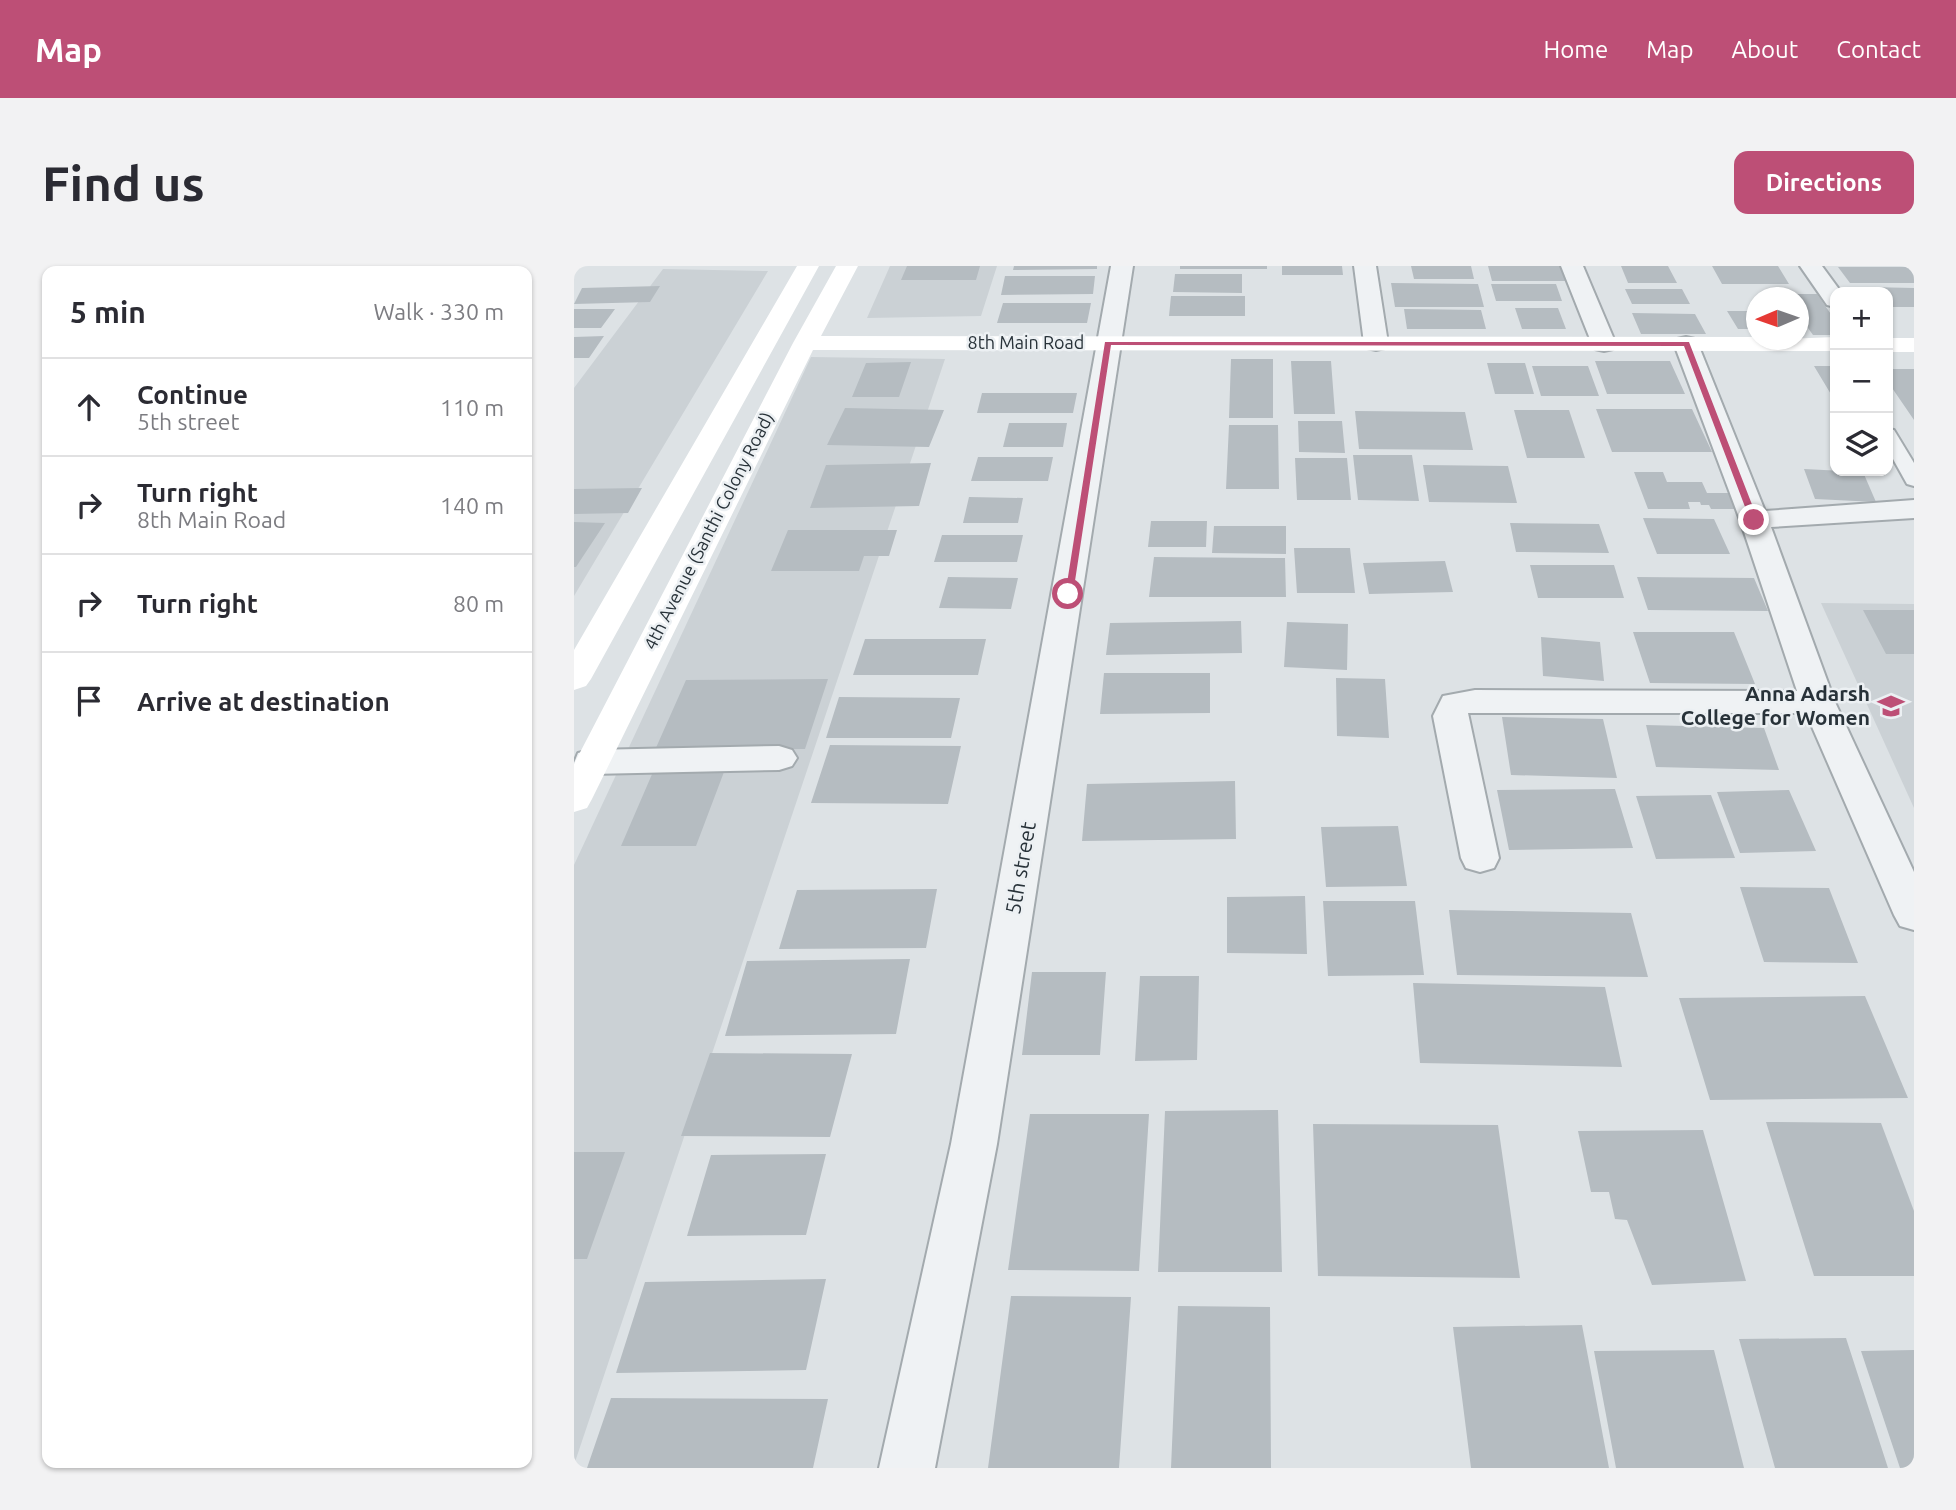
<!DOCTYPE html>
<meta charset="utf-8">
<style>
:root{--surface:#fff;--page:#f2f2f3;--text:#2b2b33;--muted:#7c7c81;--line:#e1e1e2;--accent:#bd4f76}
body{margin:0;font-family:Ubuntu,sans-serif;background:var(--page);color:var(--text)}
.controls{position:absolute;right:21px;top:21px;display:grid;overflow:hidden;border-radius:14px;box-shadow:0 2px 5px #0004}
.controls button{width:63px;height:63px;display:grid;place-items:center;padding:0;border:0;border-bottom:2px solid var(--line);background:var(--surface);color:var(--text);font:35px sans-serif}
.compass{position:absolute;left:1172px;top:21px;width:63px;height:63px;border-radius:50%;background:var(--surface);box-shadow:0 2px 5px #0004;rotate:268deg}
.stop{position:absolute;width:21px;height:21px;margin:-16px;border:5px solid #bd4f76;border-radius:50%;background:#fff}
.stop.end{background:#bd4f76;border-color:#fff;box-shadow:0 2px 7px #0008}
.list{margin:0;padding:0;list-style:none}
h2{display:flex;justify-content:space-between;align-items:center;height:91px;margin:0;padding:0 28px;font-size:30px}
h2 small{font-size:23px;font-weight:400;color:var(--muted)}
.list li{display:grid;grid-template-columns:46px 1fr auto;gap:21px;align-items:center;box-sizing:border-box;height:98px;padding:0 28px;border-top:2px solid var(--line)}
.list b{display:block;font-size:26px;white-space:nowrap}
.list p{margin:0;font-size:23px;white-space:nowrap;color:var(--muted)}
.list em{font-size:23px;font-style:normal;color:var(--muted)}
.icon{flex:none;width:38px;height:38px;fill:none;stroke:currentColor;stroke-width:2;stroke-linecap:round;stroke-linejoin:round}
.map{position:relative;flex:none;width:1340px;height:1202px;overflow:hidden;border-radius:14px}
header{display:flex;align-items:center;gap:42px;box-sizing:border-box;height:98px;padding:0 35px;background:var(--accent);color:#fff}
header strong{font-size:33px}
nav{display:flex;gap:38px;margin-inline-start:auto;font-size:24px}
.intro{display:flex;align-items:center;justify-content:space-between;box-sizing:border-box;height:168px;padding:0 42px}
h1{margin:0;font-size:49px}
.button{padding:18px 32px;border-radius:14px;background:var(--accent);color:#fff;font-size:24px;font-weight:700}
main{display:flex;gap:42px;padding:0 42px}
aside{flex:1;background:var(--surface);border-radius:14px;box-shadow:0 2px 5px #0004}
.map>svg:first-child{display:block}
</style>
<header>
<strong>Map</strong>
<nav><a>Home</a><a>Map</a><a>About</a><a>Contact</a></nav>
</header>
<div class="intro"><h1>Find us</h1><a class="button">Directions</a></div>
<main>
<aside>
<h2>5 min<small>Walk · 330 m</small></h2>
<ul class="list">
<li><svg class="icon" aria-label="ahead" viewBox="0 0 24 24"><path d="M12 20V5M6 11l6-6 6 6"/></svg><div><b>Continue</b><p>5th street</p></div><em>110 m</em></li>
<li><svg class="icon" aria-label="right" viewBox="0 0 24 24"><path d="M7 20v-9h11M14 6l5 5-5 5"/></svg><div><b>Turn right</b><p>8th Main Road</p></div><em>140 m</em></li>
<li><svg class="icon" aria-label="right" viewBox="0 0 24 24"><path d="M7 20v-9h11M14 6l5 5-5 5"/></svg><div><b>Turn right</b></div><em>80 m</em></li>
<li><svg class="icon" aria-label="arrive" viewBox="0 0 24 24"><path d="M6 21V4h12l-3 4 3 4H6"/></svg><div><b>Arrive at destination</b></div></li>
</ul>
</aside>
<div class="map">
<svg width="1340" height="1202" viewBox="0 0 1340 1202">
<rect width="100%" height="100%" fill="#dde2e5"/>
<path fill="#cbd1d5" d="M316,0H423L407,50L293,52Z
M89,3L194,5L0,330V122Z
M237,91L371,93L0,1199V599Z
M1247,337L1340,338V542Z"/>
<path fill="#b5bcc1" d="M333,0H406L402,14H327Z
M440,0H523V3L439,4Z
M606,0H693V3H606Z
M708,0H768L769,9H708Z
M837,0H897L900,13H840Z
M914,0H990L995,15H918Z
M1047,0H1094L1103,17H1054Z
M1138,0H1204L1215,18H1148Z
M1264,1H1340V17H1276Z
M601,8H668V27L599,26Z
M431,10H521L519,28L427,29Z
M817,17L904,18L910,41H821Z
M917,18H982L988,35H922Z
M86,20L76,36L0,38L8,22Z
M1294,21L1340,22V41H1314V26H1298Z
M1051,23H1108L1116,38H1058Z
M1211,28H1243L1261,54V69H1239L1224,48V32H1213Z
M597,30H671V50H595Z
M429,37H517L513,57H423Z
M941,42H984L992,63H948Z
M0,43H41L27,62H0Z
M830,43L907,44L912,63H833Z
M1153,45H1182V63H1164Z
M1058,47L1121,48L1132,68H1067Z
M30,70L15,92H0V71Z
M657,93H699V152H655Z
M717,95H757L761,148H720Z
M1021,95H1096L1111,128H1033Z
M337,96L325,131H278L292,97Z
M913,97H951L960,128H921Z
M958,100H1014L1025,130H967Z
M1240,100H1261V135Z
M1314,103H1340V154L1314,116Z
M408,127H503L499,147H403Z
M271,142L370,144L355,181L253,179Z
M1022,143H1118L1138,186H1038Z
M940,144H995L1011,192H953Z
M781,145L891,146L899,184L785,183Z
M724,155H768L771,187L725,186Z
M435,157H493L489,181H429Z
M655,159H704L705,223H652Z
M779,189H838L845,235L784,234Z
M404,191H479L474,215H397Z
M721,192H773L777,234H723Z
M357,197L345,240L236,242L252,199Z
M849,199L934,200L943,237L855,236Z
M1230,203L1289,206L1302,236L1241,233Z
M1060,206H1089L1093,216H1128L1133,227H1155L1162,243H1137L1135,239H1127L1126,236H1114L1116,243H1074Z
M68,222L54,247L0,248V223Z
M395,231L449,232L444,257H389Z
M1069,252L1140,253L1156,288H1083Z
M577,255H633L632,281H574Z
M0,256L31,257L2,301H0Z
M936,257L1025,258L1035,287L942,286Z
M640,260H712V288L638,287Z
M214,264H323L315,290H290L285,305H197Z
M368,269H449L443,296H360Z
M720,282H776L781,327H723Z
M580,291L711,292L712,331H575Z
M871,295L879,326L795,328L789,297Z
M956,299H1040L1050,332H964Z
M374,311L444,312L437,343L365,342Z
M1063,311L1180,312L1194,345L1074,344Z
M1289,344H1340V388H1312Z
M667,355L668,387L532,389L536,357Z
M713,356L774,358L773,404L710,401Z
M1059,366H1160L1181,418L1076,417Z
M967,371L1026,376L1030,415L969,410Z
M291,373H412L404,409H279Z
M530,407H636V447L526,448Z
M762,412L811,413L815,472L763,470Z
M254,413L231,483L81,484L112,414Z
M265,431L386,432L377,472H252Z
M928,451L1029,453L1043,512L937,509Z
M1072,459L1190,462L1205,504L1082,501Z
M256,479L387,480L374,538L237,537Z
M153,498L122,580H47L82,499Z
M661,515L662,573L508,575L513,518Z
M1041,523L1059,582L935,584L923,524Z
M1215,524L1242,585L1166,587L1143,526Z
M1137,529L1161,592L1082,593L1062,530Z
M824,560L833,620L752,621L747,561Z
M1166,621L1255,622L1284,697L1190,696Z
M363,623L352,682L205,683L223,624Z
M731,630L733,688L653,687V631Z
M749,635H841L850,709L754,710Z
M875,644L1057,647L1074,711L883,709Z
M336,693L322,768L151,770L173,695Z
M458,706H532L526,789H448Z
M566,710H625L623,794L561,795Z
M839,717L1031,721L1048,801L846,797Z
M1291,730L1334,832L1136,834L1105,732Z
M136,787L278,788L256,871L107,870Z
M704,844L708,1006H584L591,845Z
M456,848H575L565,1005L434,1004Z
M1192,856L1307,857L1340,945V1010H1240Z
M739,858L924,859L946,1012L744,1010Z
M1129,864L1172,1015L1078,1019L1053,954L1041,953L1035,926H1017L1004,865Z
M0,886H51L13,993H0Z
M252,888L232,969L113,970L137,889Z
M252,1013L232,1104L42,1107L71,1016Z
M437,1030L557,1031L545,1202H414Z
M604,1040L696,1041L697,1202H597Z
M1008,1059L1035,1202H897L879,1061Z
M1272,1072L1314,1202H1201L1165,1073Z
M1140,1084L1170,1202H1042L1020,1085Z
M1340,1084V1202H1326L1287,1085Z
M37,1132L254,1133L239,1202H13Z"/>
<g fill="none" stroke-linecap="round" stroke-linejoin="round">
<g stroke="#a3aaae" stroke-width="4">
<path id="lane" d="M1314,163L1320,164L1340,197V220L1333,218L1314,184Z"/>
</g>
<g stroke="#a3aaae" stroke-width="4">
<path id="street" d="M537,0H559L423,878L361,1202H305L377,878Z
M780,0H802L814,77L811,82L802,84L793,82L790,77Z
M987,0H1009L1042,78L1039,83L1030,85L1021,83L1018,78Z
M1226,0H1248L1267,26H1261V41L1253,39Z
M1112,71L1121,73L1124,78L1191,245L1340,234V252L1197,261L1261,436L1340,606V664L1326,660L1320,649L1232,447H894L925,592L920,602L906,606L892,602L887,592L859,450L869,430L901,424L1223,425L1166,254L1100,78L1103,73Z
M205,480L218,484L223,492L218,500L205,504L17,508L4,505L0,497L4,487L17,484Z"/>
</g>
<use href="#lane" fill="#eff2f4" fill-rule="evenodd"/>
<use href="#street" fill="#eff2f4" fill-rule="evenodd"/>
<path fill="#fff" fill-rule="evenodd" d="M223,0H245L17,413L12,420L0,424V384Z
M262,0H284L247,70L1182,71V74L1261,71V85L239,84L18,533L13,542L0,546V498L219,77Z
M1314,72H1340V86H1314Z"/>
</g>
<path fill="#bd4f76" d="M531,76H1115L1184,254L1180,256L1176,254L1110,80L537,79L499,328L491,330Z"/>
<defs>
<g id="university-bare" transform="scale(2.1)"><path d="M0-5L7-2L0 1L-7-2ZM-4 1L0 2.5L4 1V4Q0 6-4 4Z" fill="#bd4f76" stroke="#ecf0f3" stroke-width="2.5" paint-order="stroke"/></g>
</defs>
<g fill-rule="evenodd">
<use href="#university-bare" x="1317" y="440"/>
</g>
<g text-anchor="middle" stroke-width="5" stroke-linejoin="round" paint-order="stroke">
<g font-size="18" fill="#283239" stroke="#ecf0f3">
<text x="452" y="83">8th Main Road</text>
<text transform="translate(135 265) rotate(-63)" y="6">4th Avenue (Santhi Colony Road)</text>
</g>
<g font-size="21" font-weight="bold" fill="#283239" stroke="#ecf0f3" text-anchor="end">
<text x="1296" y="435">Anna Adarsh<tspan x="1296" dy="24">College for Women</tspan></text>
</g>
<g font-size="21" fill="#283239" stroke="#ecf0f3">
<text transform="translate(447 602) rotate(-80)" y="7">5th street</text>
</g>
</g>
</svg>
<div class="controls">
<button>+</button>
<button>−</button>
<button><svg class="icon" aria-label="layers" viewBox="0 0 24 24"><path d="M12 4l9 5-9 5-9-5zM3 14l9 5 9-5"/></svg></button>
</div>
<svg class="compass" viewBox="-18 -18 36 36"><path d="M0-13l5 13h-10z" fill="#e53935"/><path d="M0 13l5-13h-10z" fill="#7c7c81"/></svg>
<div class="stop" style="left:494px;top:328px"></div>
<div class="stop end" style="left:1180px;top:254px"></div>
</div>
</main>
